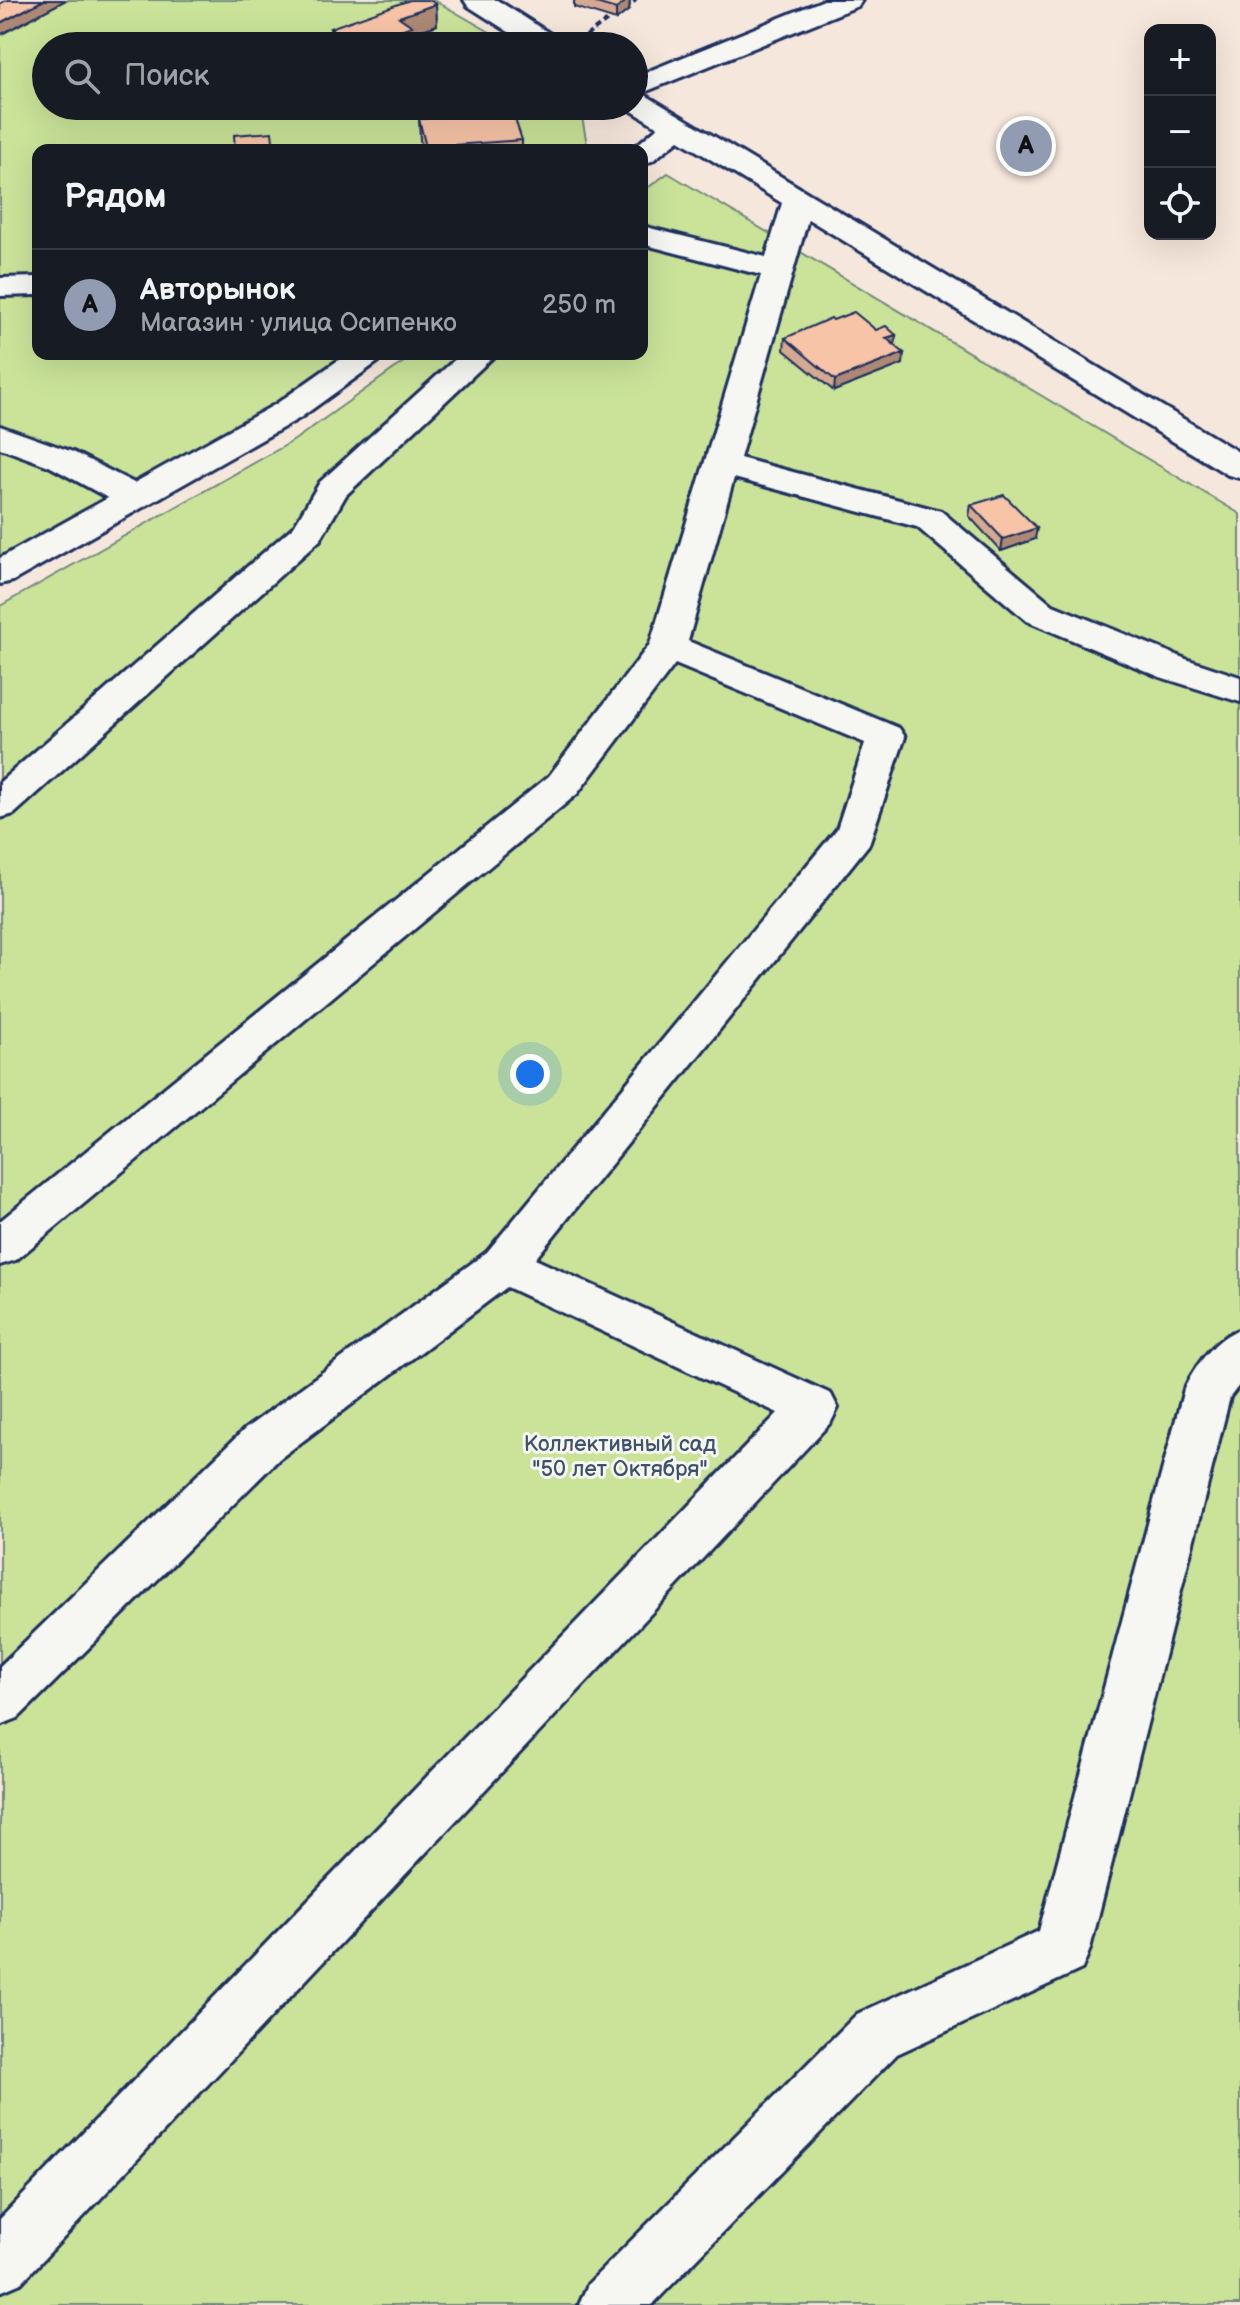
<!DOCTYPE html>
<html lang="ru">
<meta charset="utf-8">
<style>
:root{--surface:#171b24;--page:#20242c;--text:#f1f3f6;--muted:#9ea1a6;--line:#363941;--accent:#919bb2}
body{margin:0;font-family:"Balsamiq Sans",sans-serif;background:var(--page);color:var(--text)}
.controls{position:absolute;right:24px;top:24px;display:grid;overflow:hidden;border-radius:16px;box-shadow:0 8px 32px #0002}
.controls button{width:72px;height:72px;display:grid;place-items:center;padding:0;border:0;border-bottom:2px solid var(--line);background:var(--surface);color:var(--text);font:40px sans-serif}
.you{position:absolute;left:530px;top:1074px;width:28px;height:28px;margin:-20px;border:6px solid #fff;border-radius:50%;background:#1a73e8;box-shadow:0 0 0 12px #1a73e833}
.badge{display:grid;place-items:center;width:52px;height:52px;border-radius:50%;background:var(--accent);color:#111;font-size:26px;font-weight:700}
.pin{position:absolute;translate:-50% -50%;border:4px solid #fff;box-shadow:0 2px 8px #0006}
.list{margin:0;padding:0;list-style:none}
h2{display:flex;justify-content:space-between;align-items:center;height:104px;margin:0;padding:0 32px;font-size:34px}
h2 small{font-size:26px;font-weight:400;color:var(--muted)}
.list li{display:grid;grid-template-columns:52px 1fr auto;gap:24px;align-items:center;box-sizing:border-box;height:112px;padding:0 32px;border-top:2px solid var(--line)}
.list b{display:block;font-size:30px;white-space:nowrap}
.list p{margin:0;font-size:26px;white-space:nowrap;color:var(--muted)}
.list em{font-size:26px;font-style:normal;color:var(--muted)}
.icon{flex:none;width:44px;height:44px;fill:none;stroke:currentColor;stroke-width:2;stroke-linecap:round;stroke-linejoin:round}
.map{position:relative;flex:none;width:1240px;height:2305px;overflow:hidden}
.search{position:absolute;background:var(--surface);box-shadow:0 8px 32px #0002;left:32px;top:32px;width:616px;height:88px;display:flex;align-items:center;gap:20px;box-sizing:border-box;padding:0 28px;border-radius:44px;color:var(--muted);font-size:30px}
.panel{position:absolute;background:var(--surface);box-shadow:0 8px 32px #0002;left:32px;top:144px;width:616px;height:216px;border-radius:16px}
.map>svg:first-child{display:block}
</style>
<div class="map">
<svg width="1240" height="2305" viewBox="0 0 1240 2305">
<rect width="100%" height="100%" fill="#f6e7dc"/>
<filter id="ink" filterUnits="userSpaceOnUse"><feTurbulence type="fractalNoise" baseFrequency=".0125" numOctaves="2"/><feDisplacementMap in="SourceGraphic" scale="16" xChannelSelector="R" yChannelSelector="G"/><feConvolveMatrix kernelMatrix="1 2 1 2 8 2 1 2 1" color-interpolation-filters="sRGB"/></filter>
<g filter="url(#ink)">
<path fill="#cae399" stroke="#72897c" stroke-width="2" d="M62,0H434L514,46H46V106H580L588,150H38V354H365L0,577V33Z
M668,173L1240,514V2305H0V606L293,441L415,354H642V192Z"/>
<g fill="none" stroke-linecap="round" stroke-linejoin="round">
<g stroke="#1b2f5e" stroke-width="6">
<path id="minor" d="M464,0H497L560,40L564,46H531L468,6Z
M824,0H862L858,6L642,93L1240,453V478L1228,475L808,219L740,458L941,511L1053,605L1186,659L1240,677V702L1160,677L1027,621L917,527L734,478L688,641L899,728L905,737L869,844L535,1259L831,1394L838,1408L831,1422L21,2283L0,2292V2219L778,1413L507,1287L279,1459L18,1718L0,1725V1666L245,1429L487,1252L837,829L865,743L675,664L577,794L16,1260L0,1265V1221L549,776L650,644L761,275L642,244V226L766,257L782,203L679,140L652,161L642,164V150H631L658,127L624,106H634V77Z
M38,277V295L0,296V278Z
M347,354H384L379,361L300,418L13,581L0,584V558L108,498L49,466L0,448V426L73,452L134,483L276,404Z
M461,354H496L346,495L320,540L14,814L0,818V782L294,526L320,482Z
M1240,1329V1384L1230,1397L1090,1949L1082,1969L897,2054L652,2305H579L588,2284L857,2014L1039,1931L1184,1389C1196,1365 1215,1338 1240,1329Z"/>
</g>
<path stroke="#1b2f5e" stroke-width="4" stroke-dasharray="6 4" stroke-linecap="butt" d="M625,8L636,0
M586,36L613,16"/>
<use href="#minor" fill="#f6f6f2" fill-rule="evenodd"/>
</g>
<path fill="#d4a990" stroke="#1b2f5e" stroke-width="2" d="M574,0H630L629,10L616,20L574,7Z
M436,4L437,25L413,33L414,46H332L330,28Z
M419,119L522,140V150H423L420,140Z
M785,338L895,346L903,364L834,391L784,350Z
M971,505L1035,539L1001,551L969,516Z"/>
<path fill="#ad8975" stroke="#1b2f5e" stroke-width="2" d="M44,0H66L0,35V23Z
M621,0H630L629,10L616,20V9Z
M436,4L437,25L413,33L414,46H354L399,17Z
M896,335L895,346L886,338Z
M904,353L903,364L834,391L835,380Z
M1037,528L1035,539L1001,551L1003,539Z"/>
<path fill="#f7c4a7" stroke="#1b2f5e" stroke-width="2" d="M7,0H44L0,23V4Z
M410,0H429L436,4L399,17L412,26L354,46L330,28Z
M586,0H628L616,9Z
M511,107L522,140L426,147L419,119L451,116L450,113Z
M272,132L274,150H235L234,135Z
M854,312L876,330L886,326L896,335L886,338L904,353L835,380L785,338L831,318L833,320Z
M1004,495L1037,528L1003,539L971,505Z"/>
</g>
<g text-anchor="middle" stroke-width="6" stroke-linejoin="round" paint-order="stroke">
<g font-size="22" fill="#3e536a" stroke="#f6f6f2">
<text x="620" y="1451">Коллективный сад<tspan x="620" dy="25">"50 лет Октября"</tspan></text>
</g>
</g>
</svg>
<div class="controls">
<button>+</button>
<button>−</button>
<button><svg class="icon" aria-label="locate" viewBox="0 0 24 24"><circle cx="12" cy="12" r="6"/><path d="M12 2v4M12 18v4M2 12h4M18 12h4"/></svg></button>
</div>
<div class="you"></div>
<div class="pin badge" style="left:1026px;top:146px">A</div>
<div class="search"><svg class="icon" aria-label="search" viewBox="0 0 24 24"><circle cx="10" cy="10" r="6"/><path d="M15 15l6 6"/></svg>Поиск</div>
<section class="panel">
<h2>Рядом<small></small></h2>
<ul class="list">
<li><span class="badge">A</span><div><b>Авторынок</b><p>Магазин · улица Осипенко</p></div><em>250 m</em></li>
</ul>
</section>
</div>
